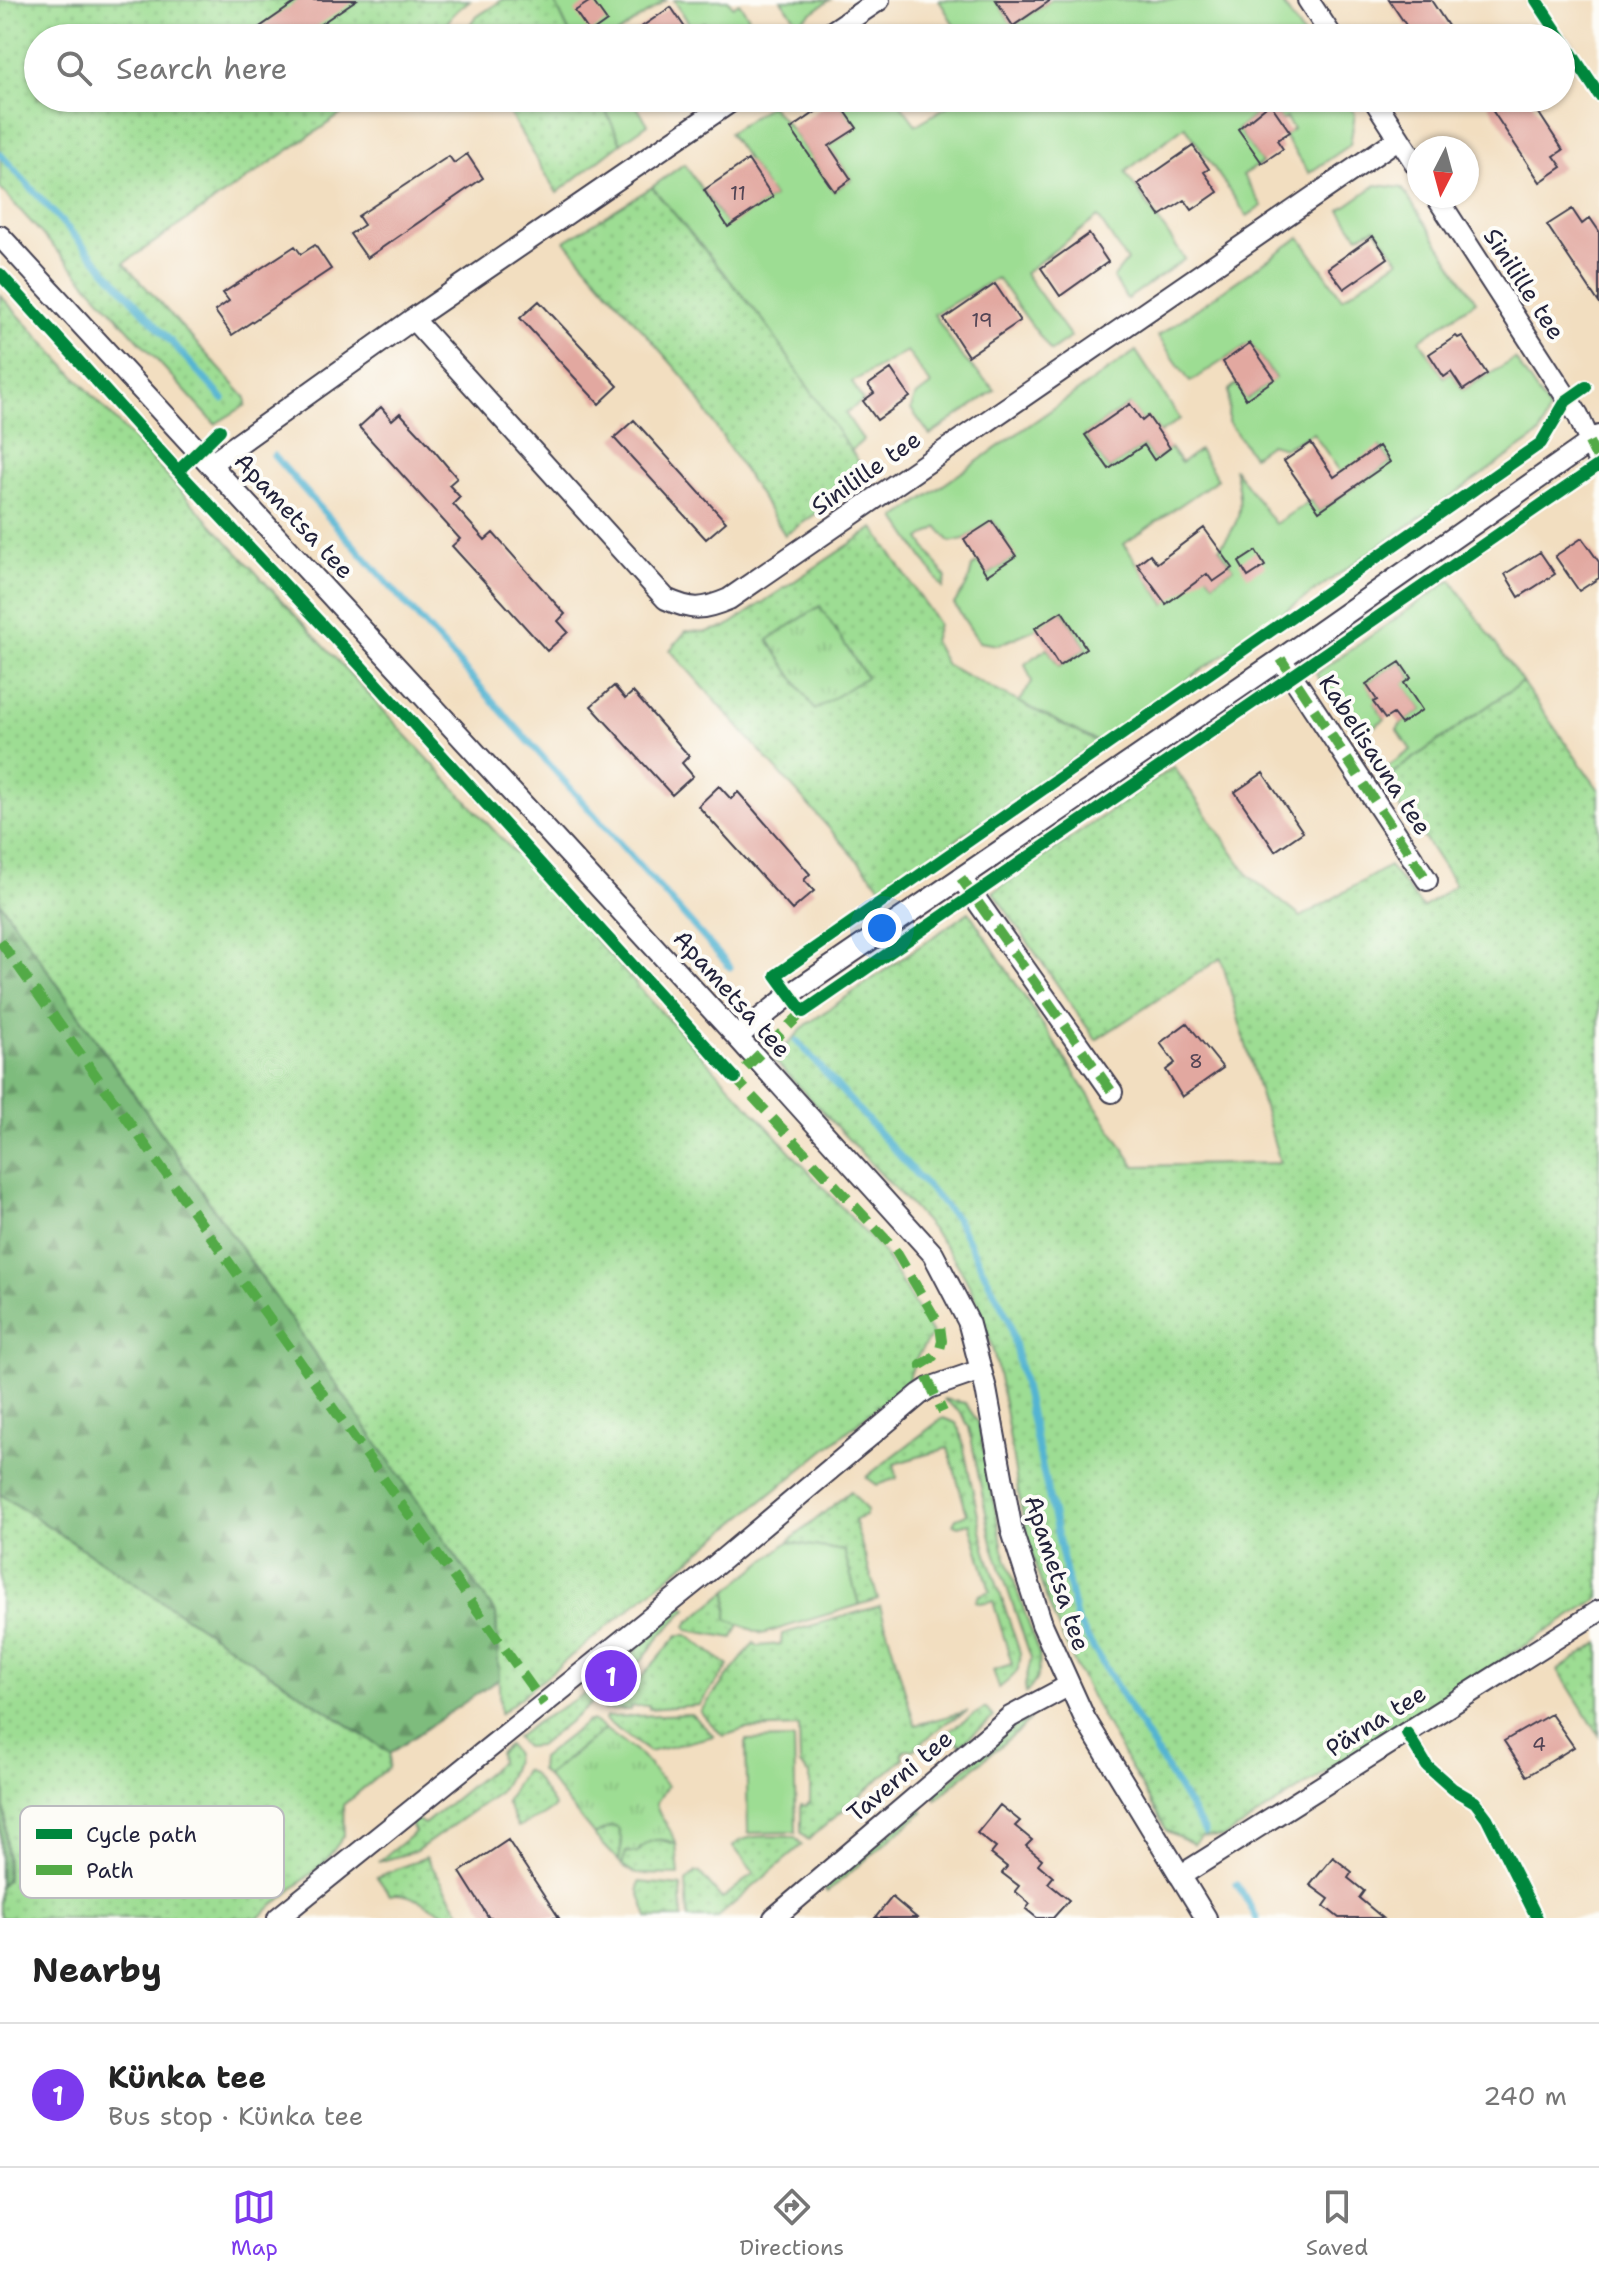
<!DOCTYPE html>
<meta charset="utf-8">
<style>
:root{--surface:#fff;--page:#f2f2f2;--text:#222;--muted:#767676;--line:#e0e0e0;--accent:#7c3aed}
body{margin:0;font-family:"Shantell Sans",sans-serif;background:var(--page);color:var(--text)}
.compass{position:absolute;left:1407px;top:136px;width:72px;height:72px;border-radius:50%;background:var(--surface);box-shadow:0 2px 6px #0004;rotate:186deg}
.you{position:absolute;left:882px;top:928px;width:28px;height:28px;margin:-20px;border:6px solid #fff;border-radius:50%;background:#1a73e8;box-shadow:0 0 0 12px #1a73e833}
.badge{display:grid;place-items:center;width:52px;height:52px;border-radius:50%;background:var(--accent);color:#fff;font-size:26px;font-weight:700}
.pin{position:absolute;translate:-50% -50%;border:4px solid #fff;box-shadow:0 2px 8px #0006}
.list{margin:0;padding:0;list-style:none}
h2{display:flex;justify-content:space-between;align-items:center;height:104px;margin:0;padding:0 32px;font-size:34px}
h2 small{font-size:26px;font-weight:400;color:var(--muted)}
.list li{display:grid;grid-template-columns:52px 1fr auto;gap:24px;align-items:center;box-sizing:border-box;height:144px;padding:0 32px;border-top:2px solid var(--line)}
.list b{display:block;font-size:30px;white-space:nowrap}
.list p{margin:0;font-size:26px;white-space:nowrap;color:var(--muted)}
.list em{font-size:26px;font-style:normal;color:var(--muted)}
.icon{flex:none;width:44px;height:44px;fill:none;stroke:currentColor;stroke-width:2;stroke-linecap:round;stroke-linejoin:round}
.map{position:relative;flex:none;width:1599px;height:1918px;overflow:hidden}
.search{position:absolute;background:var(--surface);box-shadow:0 2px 6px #0004;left:24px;right:24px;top:24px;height:88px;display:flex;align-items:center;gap:20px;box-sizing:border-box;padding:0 28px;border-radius:44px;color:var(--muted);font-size:30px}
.sheet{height:248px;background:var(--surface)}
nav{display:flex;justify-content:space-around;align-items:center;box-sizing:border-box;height:112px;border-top:2px solid var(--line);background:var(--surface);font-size:22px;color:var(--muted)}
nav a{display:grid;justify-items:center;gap:4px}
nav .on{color:var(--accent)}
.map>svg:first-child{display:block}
</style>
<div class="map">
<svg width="1599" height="1918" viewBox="0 0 1599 1918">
<defs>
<pattern id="grass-dots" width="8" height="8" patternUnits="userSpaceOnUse" patternTransform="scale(2)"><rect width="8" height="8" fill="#9ddd93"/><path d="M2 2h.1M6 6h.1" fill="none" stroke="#87bd80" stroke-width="1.8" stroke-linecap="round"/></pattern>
<pattern id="forest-firs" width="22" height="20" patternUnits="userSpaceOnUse" patternTransform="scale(2)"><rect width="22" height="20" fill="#7ebc7d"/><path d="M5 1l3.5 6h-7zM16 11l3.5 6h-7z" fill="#679868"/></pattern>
<pattern id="park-tufts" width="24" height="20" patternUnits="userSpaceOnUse" patternTransform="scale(2)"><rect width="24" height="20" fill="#9ddd93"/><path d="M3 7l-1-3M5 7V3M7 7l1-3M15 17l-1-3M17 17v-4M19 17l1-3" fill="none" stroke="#87bd80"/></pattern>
</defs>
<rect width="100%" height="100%" fill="#fdfcf7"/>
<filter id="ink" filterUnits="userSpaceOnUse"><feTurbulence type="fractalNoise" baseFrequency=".0125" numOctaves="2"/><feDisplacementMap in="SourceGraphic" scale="16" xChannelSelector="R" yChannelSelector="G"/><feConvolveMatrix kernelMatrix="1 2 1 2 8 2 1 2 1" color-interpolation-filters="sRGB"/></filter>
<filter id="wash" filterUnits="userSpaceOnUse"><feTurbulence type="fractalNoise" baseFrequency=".006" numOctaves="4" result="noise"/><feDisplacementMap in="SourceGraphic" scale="32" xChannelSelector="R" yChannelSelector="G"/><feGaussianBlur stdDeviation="1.8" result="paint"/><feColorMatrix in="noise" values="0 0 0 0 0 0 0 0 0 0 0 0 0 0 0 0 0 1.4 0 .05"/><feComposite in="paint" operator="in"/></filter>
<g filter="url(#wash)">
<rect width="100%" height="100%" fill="#f2dec0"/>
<path fill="url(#grass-dots)" stroke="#608067" stroke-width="2" d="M0,0H470C456,11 445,19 443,38H38V98H365L124,263L246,398V405L215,424L0,188Z
M501,0H554L572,38H467C466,15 488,13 501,0Z
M500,98H600L621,143L557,193Z
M652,187L764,321L869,477L785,535L686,380L565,241Z
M0,295L883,1252L932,1334L915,1360L908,1382L500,1714L496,1614L0,902Z
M874,528L938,624L933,641L946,665L1098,742L884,890L670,650L686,631L706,632L726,627Z
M1522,682L1599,790V1598L1224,1837L1201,1836L1194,1844L1167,1831C1119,1746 1067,1664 1037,1571C1004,1471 1014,1359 959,1267C938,1232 908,1203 881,1174C845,1136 809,1097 773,1059L806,1025L969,912L1135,1166L1280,1163L1221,958L1096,1040L993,892L1174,767L1249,876L1301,917L1389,866L1423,908L1455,885L1425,839L1413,831L1384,779Z
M943,1399L965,1403L978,1422L1003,1549L1039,1654C1041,1672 1038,1680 1026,1693L1025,1685L1031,1658L992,1543L969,1427L962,1414Z
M943,1418L956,1423L960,1430L985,1548L1020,1653C1022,1671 1012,1678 999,1688L993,1670L1012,1664L993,1601L979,1603L976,1601L979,1595L990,1591L970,1523L959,1526L953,1524L956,1518L967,1514L948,1448L894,1464L897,1478L877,1485L866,1477Z
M851,1491L867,1511L865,1516L854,1520L878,1599L859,1605L844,1551L788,1542Z
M0,1494L390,1753L388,1768L343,1805L344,1836L324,1863L258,1918H0V1886L7,1879L4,1773L0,1762Z
M728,1590L727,1619L739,1624L733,1638L688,1630L686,1626L689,1622Z
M677,1606L688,1608L661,1635L640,1662L629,1659L655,1627Z
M880,1606L915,1725L968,1711L947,1722L913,1750L906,1749L902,1753L904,1758L808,1840L801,1832V1805L806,1806L810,1802V1775L800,1765L799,1727L745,1729L723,1736L700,1712L754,1643L758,1646L781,1644L782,1634Z
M678,1635H687L729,1666L699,1705L649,1709V1705L630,1707V1710H603L641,1678Z
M1599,1643V1735L1558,1670Z
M589,1691L596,1700L539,1746L525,1747L516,1738L537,1722Z
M985,1708L994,1717L960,1745L948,1731Z
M691,1714L714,1736L649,1752L605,1720L606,1717Z
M1030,1719L1024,1726L936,1799V1793L1017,1724Z
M588,1721H594L605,1729L546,1776L540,1770L541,1758Z
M508,1745L515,1754C513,1769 507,1782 497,1794L416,1851L378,1862L415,1832L411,1824L416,1819L424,1824L500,1762L499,1753Z
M524,1770L532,1773L555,1807L542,1816L518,1827L506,1802Z
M921,1807L923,1812L827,1892L824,1888Z
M612,1826L618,1828C624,1839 621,1849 619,1861L594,1835Z
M795,1837L802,1845L717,1918H688L686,1882L696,1872L700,1873L722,1899L754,1873L733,1846C748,1832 776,1837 795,1837Z
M657,1839L676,1844L679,1875L636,1874L622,1865L626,1852L636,1853L647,1841Z
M426,1857L464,1918C439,1918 412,1888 390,1895L377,1877Z
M639,1882L681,1886L682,1918H648L638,1889Z"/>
<path fill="url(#forest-firs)" stroke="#506f5c" stroke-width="2" d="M0,902L496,1614L499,1679L390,1753L0,1494Z
M0,1762L4,1773L7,1879L0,1886Z"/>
<path fill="url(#park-tufts)" stroke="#608067" stroke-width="2" d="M820,606L866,677L815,710L768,640Z
M605,1729L640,1755L667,1786L656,1804C659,1821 674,1829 676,1844C659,1836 649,1839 636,1853L626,1852L622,1865L619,1861L622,1842L618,1828L612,1826L594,1835L546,1776Z"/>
<path fill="#9ddd93" stroke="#608067" stroke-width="2" d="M554,0H666L617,34L619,38H572Z
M674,0H728L733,7L739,3L749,17L731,35L733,38H717L704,22L692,28Z
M781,0H830L798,22Z
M939,0H996L1013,26L1051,0H1280L1305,38H962Z
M600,98H631L648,124L621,143Z
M836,98H896L916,125L954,102L955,98H1344L1355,114L1350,145L1309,173L1284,136L1293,129L1286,118L1282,121L1270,103L1238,129L1262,163L1243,175L1262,206L1247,216L1185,126L1125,172L1185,259L1127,299L1113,278L1127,261L1098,217L1025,273L1071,337L1051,351L997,278L934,314L961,356L995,390L930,435L911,409L915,397L931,385L907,351L852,382L863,401L845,413L863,440L851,451L764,321L652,187L684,164L728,226L773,197L729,133L770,105L791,129L834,191L851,179L829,146L856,128Z
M1376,185L1402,188L1476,301L1420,340L1444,377L1451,372L1463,390L1515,359L1549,410L1540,434L1098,742L1019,702L1032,682L1025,664L1047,648L1059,666L1086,648L1063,611L1035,629L998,645L979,642L954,604L968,583L972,567L979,561L988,575L1015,556L993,521L964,539L950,542L938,527L920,539L946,578L943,588L896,518L1136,351L1180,419L1160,433L1148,417L1142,421L1129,404L1085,435L1109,469L1144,445L1154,460L1170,448L1181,463L1199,450L1218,479L1124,544L1165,604L1200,564L1213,582L1233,568L1219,548C1244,520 1242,504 1234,468L1275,524L1311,500L1319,511L1390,462L1380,447L1341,473L1313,433L1285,448L1270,444L1253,456L1228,422L1229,390L1236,384L1247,399L1275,378L1250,343L1190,382L1158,336L1300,237L1342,298L1399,260L1375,228L1358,236L1340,210Z
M1451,580L1522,682L1384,779L1380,772L1411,750L1397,730L1401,724L1422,710L1403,683L1411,677L1400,662L1367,684L1377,700L1374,703L1385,719L1357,738L1316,674Z
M788,1542L844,1551L859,1605L762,1634L727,1619L728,1590Z
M794,1739L796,1832L748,1833L746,1740Z"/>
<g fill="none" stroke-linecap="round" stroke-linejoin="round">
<path stroke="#53b4d2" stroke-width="7" d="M0,154L223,399
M274,456L730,967
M797,1041L957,1220L1009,1320L1077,1621L1205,1832
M1237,1884L1257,1918"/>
</g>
<g id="blocks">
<path fill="#e2a8a0" d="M299,0H356L300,38H244Z
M592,0L607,21L590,33L575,11Z
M996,0H1051L1013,26Z
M1389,0H1431L1452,32L1442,38H1425L1419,30L1412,34Z
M671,7L692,38H625Z
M836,98L857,128L829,146L851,179L834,191L791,129Z
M1484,98H1529L1563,150L1554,156L1562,167L1540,182Z
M1270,103L1290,132L1277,140L1283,149L1262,163L1238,129Z
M1193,146L1209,169L1204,172L1218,192L1192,210L1185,200L1160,216L1138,184Z
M467,154L483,178L367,258L350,234L364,225L358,216L449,156L454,163Z
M748,160L773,197L728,227L704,190Z
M1572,209L1582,224L1590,218L1599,231V303L1547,225Z
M1089,234L1108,262L1060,296L1041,268Z
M1373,236L1388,258L1344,289L1328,268Z
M315,245L331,269L232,335L215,311L229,301L223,293L295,246L301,254Z
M995,284L1020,321L968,356L944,319Z
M539,301L618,386L599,404L520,318Z
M1456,336L1458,338L1462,336L1487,374L1463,390L1451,372L1444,377L1429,354Z
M1250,343L1275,379L1246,399L1223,362Z
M891,369L910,397L877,420L863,401L874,393L868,385Z
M1130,404L1142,421L1148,416L1170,448L1154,460L1144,445L1109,469L1085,435Z
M381,407L392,420L400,413L426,441L457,478L449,485L460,497L453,504L485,540L493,533L565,614L558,621L568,632L547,651L452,546L460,539L359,427Z
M634,420L726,522L706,539L614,438Z
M1311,443L1334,477L1379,446L1390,462L1319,511L1284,461Z
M992,521L1016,556L987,575L964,539Z
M1204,528L1233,568L1213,582L1207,574L1166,604L1137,564L1150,554L1157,563Z
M1582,538L1599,562V578L1579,591L1555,556Z
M1256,551L1265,566L1248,577L1239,562Z
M1540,552L1555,574L1519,597L1505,574Z
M1062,611L1086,648L1059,666L1035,628Z
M1400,662L1411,678L1404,683L1422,710L1401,724L1393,714L1385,719L1373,702L1377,700L1366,684Z
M614,686L625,699L633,692L689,756L682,763L693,776L672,795L591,706Z
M1263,773L1303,832L1275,851L1235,792Z
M719,786L731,799L738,792L810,874L804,880L814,891L792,910L698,806Z
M1187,1023L1223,1068L1182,1097L1166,1070L1175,1063L1160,1043Z
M1551,1714L1574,1747L1527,1776L1504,1741Z
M1000,1805L1020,1821L1015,1826L1032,1840L1026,1846L1042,1859L1038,1864L1053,1877L1048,1883L1069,1900L1053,1918H1037L1026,1909L1030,1904L1015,1891L1019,1886L1002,1873L1007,1867L991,1854L996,1848L977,1833Z
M508,1840L559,1918H489L460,1872Z
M1333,1857L1352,1872L1348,1878L1364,1891L1359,1898L1383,1918H1339L1324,1906L1329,1899L1310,1885Z
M892,1897L917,1918H875Z"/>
</g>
</g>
<g filter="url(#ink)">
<use href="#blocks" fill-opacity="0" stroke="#413e4f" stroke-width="2"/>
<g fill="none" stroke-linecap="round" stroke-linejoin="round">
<g stroke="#413e4f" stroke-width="24">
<path id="minor" d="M1308,0L1333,38
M823,38L879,0
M736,98L413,319L666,599C692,611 703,610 729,599L1399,138
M1373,98L1419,169
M1436,196L1578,415L1599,463
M0,236L737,1037L933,1254L968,1321L986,1389L1012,1531L1042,1624L1085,1719L1206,1918
M210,464L413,319
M1281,659L1427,880
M961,878L1112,1092
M737,1037L791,994L1281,659L1599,436
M1180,1876L1599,1611
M278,1918L716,1565L920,1394L929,1388L981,1370
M774,1918L1010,1717L1068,1686"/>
</g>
<use href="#minor" stroke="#fff" stroke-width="20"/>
<path stroke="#53aa46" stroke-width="10" stroke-dasharray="20 10" stroke-linecap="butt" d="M1589,442L1599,463
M1281,659L1427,880
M961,878L1112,1092
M0,941L544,1704
M803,1012L735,1078L894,1248L940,1326L942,1341L940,1349L931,1359L921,1365L943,1412"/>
<g stroke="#fdfcf7" stroke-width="17">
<path id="cycleway" d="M1536,0L1599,95
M0,274L178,471
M1586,387L1566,401L1541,443L776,975L803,1012L1599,465
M220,430L178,471L359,664L735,1078
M1407,1733L1427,1766L1453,1789L1475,1802L1487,1818L1537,1918"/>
</g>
<use href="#cycleway" stroke="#00873e" stroke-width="12"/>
</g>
</g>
<g text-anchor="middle" stroke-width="8" stroke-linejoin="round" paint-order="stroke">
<g font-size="20" fill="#524454">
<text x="738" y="200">11</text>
<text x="982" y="327">19</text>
<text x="1196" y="1068">8</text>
<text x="1539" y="1751">4</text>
</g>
<g font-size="24" fill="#22223b" stroke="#fdfcf7">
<text transform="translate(1524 284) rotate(57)" y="8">Sinilille tee</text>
<text transform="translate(866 473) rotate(-35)" y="8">Sinilille tee</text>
<text transform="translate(294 516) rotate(47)" y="8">Apametsa tee</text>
<text transform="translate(1375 755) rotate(57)" y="8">Kabelisauna tee</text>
<text transform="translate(732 994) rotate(48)" y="8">Apametsa tee</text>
<text transform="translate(1057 1573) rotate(72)" y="8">Apametsa tee</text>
<text transform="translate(1376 1721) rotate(-32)" y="8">Pärna tee</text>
<text transform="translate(900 1776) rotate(-40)" y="8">Taverni tee</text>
</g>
</g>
<rect x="20" y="1806" width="264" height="92" rx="12" fill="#fdfcf7" stroke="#bbbbbf" stroke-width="2"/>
<rect x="36" y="1829" width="36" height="10" fill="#00873e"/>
<rect x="36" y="1865" width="36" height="10" fill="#53aa46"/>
<g font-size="22" fill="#22223b">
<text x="86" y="1842">Cycle path</text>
<text x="86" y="1878">Path</text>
</g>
</svg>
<svg class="compass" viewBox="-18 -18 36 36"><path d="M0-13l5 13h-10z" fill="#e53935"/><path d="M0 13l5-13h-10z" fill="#767676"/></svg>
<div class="you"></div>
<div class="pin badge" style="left:611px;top:1676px">1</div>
<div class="search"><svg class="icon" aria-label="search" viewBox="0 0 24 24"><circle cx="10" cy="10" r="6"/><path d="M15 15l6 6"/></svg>Search here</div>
</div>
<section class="sheet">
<h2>Nearby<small></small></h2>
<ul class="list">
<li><span class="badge">1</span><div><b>Künka tee</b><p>Bus stop · Künka tee</p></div><em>240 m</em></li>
</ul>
</section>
<nav>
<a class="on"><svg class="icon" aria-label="map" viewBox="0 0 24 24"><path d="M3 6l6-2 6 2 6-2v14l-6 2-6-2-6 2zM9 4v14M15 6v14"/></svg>Map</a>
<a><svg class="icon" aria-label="directions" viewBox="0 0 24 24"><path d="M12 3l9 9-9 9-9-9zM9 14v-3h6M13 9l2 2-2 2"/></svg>Directions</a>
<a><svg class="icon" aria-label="saved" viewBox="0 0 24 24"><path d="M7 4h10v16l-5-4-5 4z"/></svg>Saved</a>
</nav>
